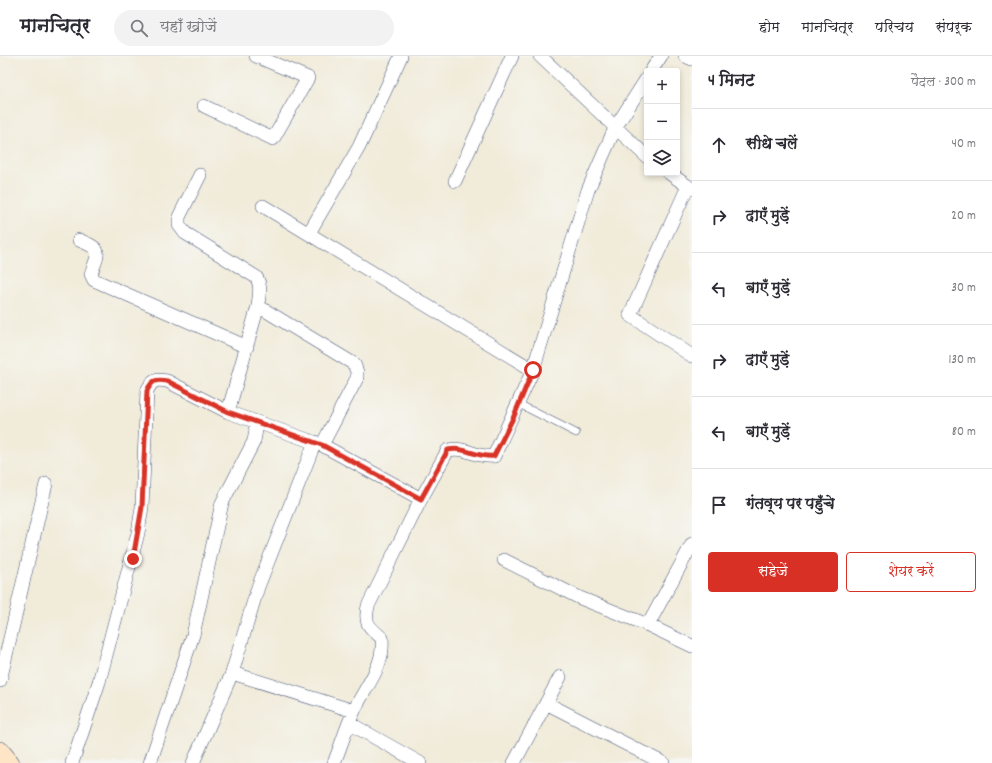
<!DOCTYPE html>
<html lang="hi">
<meta charset="utf-8">
<style>
:root{--surface:#fff;--page:#f2f2f3;--text:#2b2b33;--muted:#7c7c81;--line:#e1e1e2;--accent:#d93025}
body{margin:0;font-family:Dekko,"Playpen Sans Deva",sans-serif;background:var(--page);color:var(--text)}
.controls{position:absolute;right:12px;top:12px;display:grid;overflow:hidden;border-radius:4px;box-shadow:0 2px 6px #0003}
.controls button{width:36px;height:36px;display:grid;place-items:center;padding:0;border:0;border-bottom:1px solid var(--line);background:var(--surface);color:var(--text);font:20px sans-serif}
.stop{position:absolute;width:12px;height:12px;margin:-9px;border:3px solid #d93025;border-radius:50%;background:#fff}
.stop.end{background:#d93025;border-color:#fff;box-shadow:0 1px 4px #0008}
.list{margin:0;padding:0;list-style:none}
h2{display:flex;justify-content:space-between;align-items:center;height:52px;margin:0;padding:0 16px;font-size:17px}
h2 small{font-size:13px;font-weight:400;color:var(--muted)}
.list li{display:grid;grid-template-columns:26px 1fr auto;gap:12px;align-items:center;box-sizing:border-box;height:72px;padding:0 16px;border-top:1px solid var(--line)}
.list b{display:block;font-size:15px;white-space:nowrap}
.list em{font-size:13px;font-style:normal;color:var(--muted)}
.actions{display:flex;gap:8px;padding:12px 16px}
.actions a{flex:1;padding:9px 0;border:1px solid var(--accent);border-radius:4px;text-align:center;font-size:14px;color:var(--accent)}
.actions .main{background:var(--accent);color:#fff}
.icon{flex:none;width:22px;height:22px;fill:none;stroke:currentColor;stroke-width:2;stroke-linecap:round;stroke-linejoin:round}
.map{position:relative;flex:none;width:692px;height:707px;overflow:hidden}
header{display:flex;align-items:center;gap:24px;box-sizing:border-box;height:56px;padding:0 20px;background:var(--surface);border-bottom:1px solid var(--line)}
header strong{font-size:19px}
nav{display:flex;gap:22px;margin-inline-start:auto;font-size:14px}
.search{width:280px;height:36px;background:var(--page);display:flex;align-items:center;gap:10px;box-sizing:border-box;padding:0 14px;border-radius:22px;color:var(--muted);font-size:15px}
main{display:flex}
aside{flex:1;background:var(--surface)}
.map>svg:first-child{display:block}
</style>
<header>
<strong>मानचित्र</strong>
<div class="search"><svg class="icon" aria-label="search" viewBox="0 0 24 24"><circle cx="10" cy="10" r="6"/><path d="M15 15l6 6"/></svg>यहाँ खोजें</div>
<nav><a>होम</a><a>मानचित्र</a><a>परिचय</a><a>संपर्क</a></nav>
</header>
<main>
<div class="map">
<svg width="692" height="707" viewBox="0 0 692 707">
<rect width="100%" height="100%" fill="#f6f6f2"/>
<filter id="ink" filterUnits="userSpaceOnUse"><feTurbulence type="fractalNoise" baseFrequency=".025" numOctaves="2"/><feDisplacementMap in="SourceGraphic" scale="8" xChannelSelector="R" yChannelSelector="G"/><feConvolveMatrix kernelMatrix="1 2 1 2 8 2 1 2 1" color-interpolation-filters="sRGB"/></filter>
<filter id="wash" filterUnits="userSpaceOnUse"><feTurbulence type="fractalNoise" baseFrequency=".012" numOctaves="4" result="noise"/><feDisplacementMap in="SourceGraphic" scale="16" xChannelSelector="R" yChannelSelector="G"/><feGaussianBlur stdDeviation="0.9" result="paint"/><feColorMatrix in="noise" values="0 0 0 0 0 0 0 0 0 0 0 0 0 0 0 0 0 1.4 0 .05"/><feComposite in="paint" operator="in"/></filter>
<g filter="url(#wash)">
<rect width="100%" height="100%" fill="#f1ebd9"/>
</g>
<g filter="url(#ink)">
<g fill="none" stroke-linecap="round" stroke-linejoin="round">
<g stroke="#3b4b70" stroke-width="8">
<path id="lane" d="M519,348L576,377"/>
</g>
<g stroke="#3b4b70" stroke-width="14">
<path id="street" d="M540,0L647,101
M685,0L692,3
M651,15L661,0
M204,50L273,83L308,22L256,0
M669,117L692,133
M455,125L512,0
M688,130L630,259L692,300
M263,150L533,314
M309,177L359,91L401,0
M79,184C103,194 99,195 91,218L94,224L247,291
M258,250L354,308L357,316V322L322,389
M254,365L322,389L421,443L448,394C466,390 475,402 494,400L533,314L588,134L615,72L647,22
M504,504L580,542L648,569L692,590
M648,569L692,488
M232,617L354,655
M0,625L46,428
M546,647L663,707
M349,667L420,707
M72,707L99,626L138,477L142,451L147,335C152,324 156,323 167,325L228,356L258,250C259,239 262,230 256,221L185,177L179,169V161L200,119
M150,707L193,579L222,447L254,385L256,374L254,365L228,356
M193,707L232,617L258,531L315,386
M334,707C341,690 346,672 354,655C365,630 385,611 382,582C369,571 364,568 368,550L421,443
M514,707L560,621"/>
</g>
<g stroke="#3b4b70" stroke-width="20">
<path id="secondary" d="M0,695L10,707"/>
</g>
<use href="#lane" stroke="#fff" stroke-width="7"/>
<use href="#street" stroke="#fff" stroke-width="13"/>
<use href="#secondary" stroke="#fde5c5" stroke-width="19"/>
</g>
</g>
<g fill="none" stroke-linecap="round" stroke-linejoin="round" filter="url(#ink)">
<path stroke="#d93025" stroke-width="5" d="M133,503L142,451L147,335C152,324 156,323 167,325L228,356L322,389L421,443L448,394C465,390 476,402 494,400L514,360L533,314"/>
</g>
</svg>
<div class="controls">
<button>+</button>
<button>−</button>
<button><svg class="icon" aria-label="layers" viewBox="0 0 24 24"><path d="M12 4l9 5-9 5-9-5zM3 14l9 5 9-5"/></svg></button>
</div>
<div class="stop" style="left:533px;top:314px"></div>
<div class="stop end" style="left:133px;top:503px"></div>
</div>
<aside>
<h2>4 मिनट<small>पैदल · 300 m</small></h2>
<ul class="list">
<li><svg class="icon" aria-label="ahead" viewBox="0 0 24 24"><path d="M12 20V5M6 11l6-6 6 6"/></svg><div><b>सीधे चलें</b></div><em>40 m</em></li>
<li><svg class="icon" aria-label="right" viewBox="0 0 24 24"><path d="M7 20v-9h11M14 6l5 5-5 5"/></svg><div><b>दाएँ मुड़ें</b></div><em>20 m</em></li>
<li><svg class="icon" aria-label="left" viewBox="0 0 24 24"><path d="M17 20v-9H6M10 6l-5 5 5 5"/></svg><div><b>बाएँ मुड़ें</b></div><em>30 m</em></li>
<li><svg class="icon" aria-label="right" viewBox="0 0 24 24"><path d="M7 20v-9h11M14 6l5 5-5 5"/></svg><div><b>दाएँ मुड़ें</b></div><em>130 m</em></li>
<li><svg class="icon" aria-label="left" viewBox="0 0 24 24"><path d="M17 20v-9H6M10 6l-5 5 5 5"/></svg><div><b>बाएँ मुड़ें</b></div><em>80 m</em></li>
<li><svg class="icon" aria-label="arrive" viewBox="0 0 24 24"><path d="M6 21V4h12l-3 4 3 4H6"/></svg><div><b>गंतव्य पर पहुँचे</b></div></li>
</ul>
<div class="actions"><a class="main">सहेजें</a><a>शेयर करें</a></div>
</aside>
</main>
